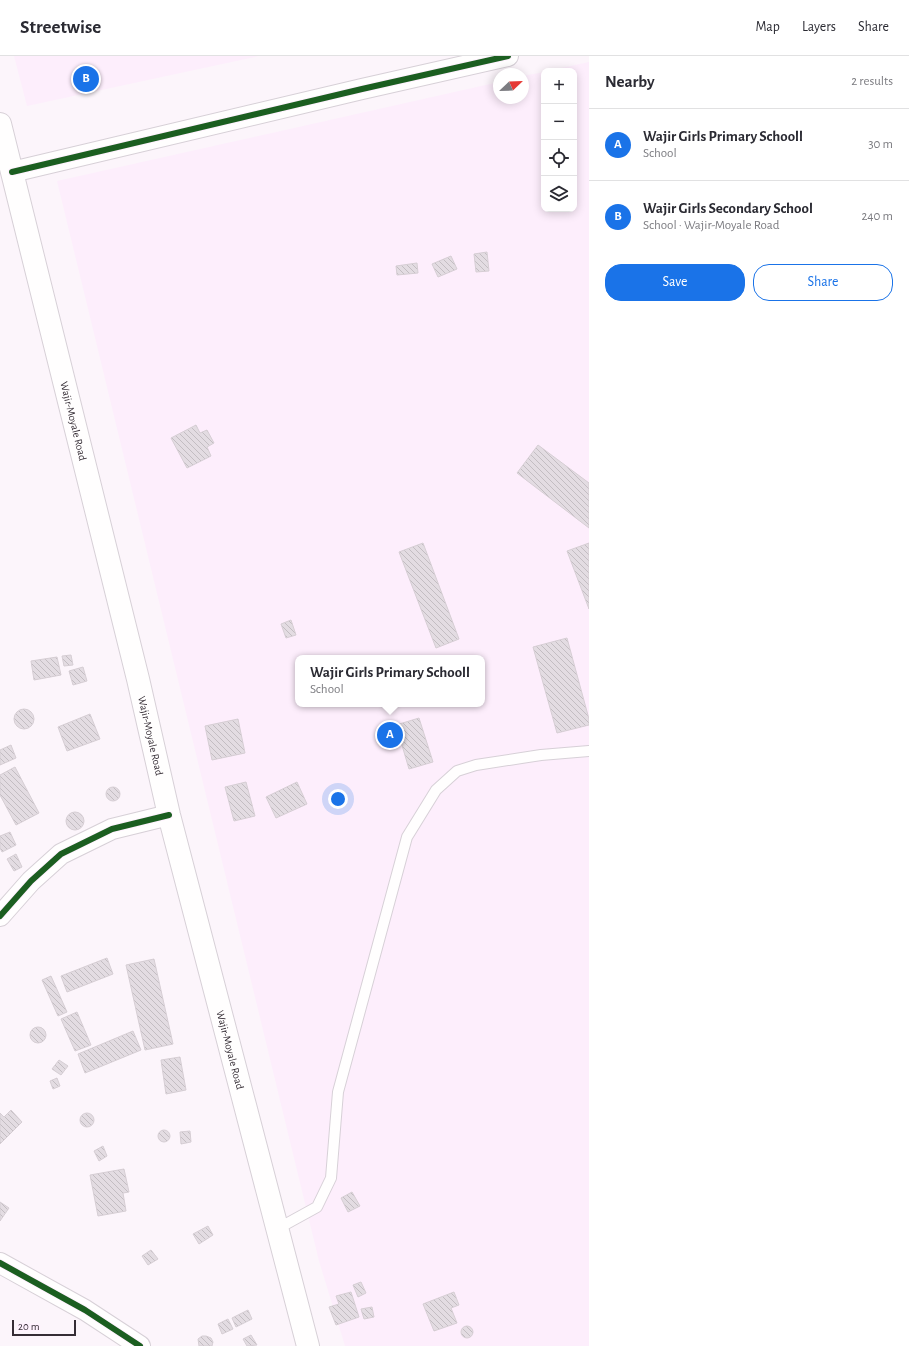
<!DOCTYPE html>
<meta charset="utf-8">
<style>
:root{--surface:#fff;--page:#f2f2f3;--text:#2b2b33;--muted:#7c7c81;--line:#e1e1e2;--accent:#1a73e8}
body{margin:0;font-family:"Alegreya Sans",sans-serif;background:var(--page);color:var(--text)}
.controls{position:absolute;right:12px;top:12px;display:grid;overflow:hidden;border-radius:8px;box-shadow:0 2px 10px #0003}
.controls button{width:36px;height:36px;display:grid;place-items:center;padding:0;border:0;border-bottom:1px solid var(--line);background:var(--surface);color:var(--text);font:20px sans-serif}
.compass{position:absolute;left:493px;top:12px;width:36px;height:36px;border-radius:50%;background:var(--surface);box-shadow:0 2px 10px #0003;rotate:67deg}
.scale{position:absolute;left:12px;bottom:10px;width:64px;box-sizing:border-box;padding-left:4px;border:2px solid #352d35;border-top:0;font-size:11px;line-height:14px;white-space:nowrap;color:#352d35;-webkit-text-stroke:3px #fff2fe;paint-order:stroke}
.you{position:absolute;left:338px;top:743px;width:14px;height:14px;margin:-10px;border:3px solid #fff;border-radius:50%;background:#1a73e8;box-shadow:0 0 0 6px #1a73e833}
.badge{display:grid;place-items:center;width:26px;height:26px;border-radius:50%;background:var(--accent);color:#fff;font-size:13px;font-weight:700}
.pin{position:absolute;translate:-50% -50%;border:2px solid #fff;box-shadow:0 1px 4px #0006}
.popup{position:absolute;left:295px;top:599px;width:190px;height:52px;box-sizing:border-box;display:grid;place-content:center;border-radius:8px;background:var(--surface);filter:drop-shadow(0 1px 3px #0005);font-size:13px;white-space:nowrap;color:var(--muted)}
.popup b{font-size:15px;color:var(--text)}
.popup::after{content:'';position:absolute;left:50%;top:100%;margin-left:-8px;border:8px solid transparent;border-top-color:var(--surface)}
.list{margin:0;padding:0;list-style:none}
h2{display:flex;justify-content:space-between;align-items:center;height:52px;margin:0;padding:0 16px;font-size:17px}
h2 small{font-size:13px;font-weight:400;color:var(--muted)}
.list li{display:grid;grid-template-columns:26px 1fr auto;gap:12px;align-items:center;box-sizing:border-box;height:72px;padding:0 16px;border-top:1px solid var(--line)}
.list b{display:block;font-size:15px;white-space:nowrap}
.list p{margin:0;font-size:13px;white-space:nowrap;color:var(--muted)}
.list em{font-size:13px;font-style:normal;color:var(--muted)}
.actions{display:flex;gap:8px;padding:12px 16px}
.actions a{flex:1;padding:9px 0;border:1px solid var(--accent);border-radius:16px;text-align:center;font-size:14px;color:var(--accent)}
.actions .main{background:var(--accent);color:#fff}
.icon{flex:none;width:22px;height:22px;fill:none;stroke:currentColor;stroke-width:2;stroke-linecap:round;stroke-linejoin:round}
.map{position:relative;flex:none;width:589px;height:1290px;overflow:hidden}
header{display:flex;align-items:center;gap:24px;box-sizing:border-box;height:56px;padding:0 20px;background:var(--surface);border-bottom:1px solid var(--line)}
header strong{font-size:19px}
nav{display:flex;gap:22px;margin-inline-start:auto;font-size:14px}
main{display:flex}
aside{flex:1;background:var(--surface)}
.map>svg:first-child{display:block}
</style>
<header>
<strong>Streetwise</strong>
<nav><a>Map</a><a>Layers</a><a>Share</a></nav>
</header>
<main>
<div class="map">
<svg width="589" height="1290" viewBox="0 0 589 1290">
<defs>
<pattern id="building-back-hatch" width="6" height="6" patternUnits="userSpaceOnUse"><rect width="6" height="6" fill="#e3dce2"/><path d="M-1 5l2 2M0 0l6 6M5-1l2 2" fill="none" stroke="#c3bdc2"/></pattern>
</defs>
<rect width="100%" height="100%" fill="#fcf5fb"/>
<path fill="#fdeefc" fill-rule="evenodd" d="M14,0H259L27,50Z
M589,6V1290H345L319,1205L57,125L499,26V42H523V20L544,16V153H574V15H547ZM298,602H482V648H298Z"/>
<path fill="url(#building-back-hatch)" stroke="#d6ced4" d="M487,196L489,215L476,216L474,198Z
M451,200L457,213L438,221L432,208Z
M417,207L418,217L397,219L396,210Z
M196,369L200,377L207,374L214,387L207,391L211,400L187,412L171,382Z
M538,389L589,427V472L517,417Z
M423,487L459,583L436,592L399,496Z
M589,487V553L567,495Z
M291,564L296,579L286,582L281,568Z
M567,582L589,663V669L557,677L533,591Z
M71,599L73,609L64,610L62,600Z
M57,601L61,619L34,624L31,605Z
M83,611L87,625L73,629L69,615Z
M14 663a10 10 0 1 1 20 0a10 10 0 1 1-20 0Z
M90,658L100,683L67,695L58,671Z
M419,662L433,706L409,713L396,669Z
M238,663L245,697L212,704L205,670Z
M11,689L16,702L0,709V694Z
M15,711L39,757L16,769L0,739V719Z
M246,726L255,760L234,765L225,731Z
M297,726L307,748L276,762L266,741Z
M106 738a7 7 0 1 1 14 0a7 7 0 1 1-14 0Z
M66 765a9 9 0 1 1 18 0a9 9 0 1 1-18 0Z
M10,776L16,789L2,796L0,792V780Z
M16,798L22,811L14,815L7,803Z
M107,902L113,918L67,936L61,920Z
M154,903L173,988L145,994L126,909Z
M51,920L67,956L58,960L42,924Z
M77,956L91,989L75,995L61,963Z
M30 979a8 8 0 1 1 16 0a8 8 0 1 1-16 0Z
M133,975L141,994L85,1017L78,998Z
M180,1001L186,1034L166,1038L161,1004Z
M59,1004L68,1010L61,1019L52,1013Z
M57,1022L60,1030L53,1033L50,1025Z
M11,1054L22,1066L0,1088V1057L4,1061Z
M80 1064a7 7 0 1 1 14 0a7 7 0 1 1-14 0Z
M158 1080a6 6 0 1 1 12 0a6 6 0 1 1-12 0Z
M190,1075L191,1086L181,1088L180,1076Z
M103,1090L107,1100L99,1105L94,1095Z
M124,1113L129,1136L123,1137L126,1155L98,1160L90,1119Z
M352,1136L360,1150L348,1156L341,1142Z
M0,1146L9,1152L0,1165Z
M208,1170L213,1179L199,1188L193,1178Z
M151,1194L158,1203L148,1209L142,1200Z
M361,1226L366,1237L358,1241L353,1229Z
M351,1236L359,1261L336,1269L329,1251L339,1248L336,1240Z
M454,1236L459,1249L451,1252L457,1267L434,1275L423,1248Z
M372,1251L374,1261L364,1263L361,1253Z
M248,1254L252,1263L236,1271L232,1262Z
M228,1263L233,1273L222,1278L218,1268Z
M461 1276a6 6 0 1 1 12 0a6 6 0 1 1-12 0Z
M251,1279L257,1289L247,1290L243,1283Z
M202,1280H206L211,1282L213,1286L212,1290H199L198,1283Z"/>
<g fill="none" stroke-linecap="round" stroke-linejoin="round">
<g stroke="#d7d0d7" stroke-width="12">
<path id="service" d="M277,1173L317,1151L331,1122L338,1036L407,781L436,734L457,715L476,709L541,699L589,695"/>
</g>
<g stroke="#d7d0d7" stroke-width="22">
<path id="minor" d="M12,116L362,33L508,0
M0,860L31,825L61,798L112,773L169,759
M0,1207L85,1254L140,1290"/>
</g>
<g stroke="#d7d0d7" stroke-width="24">
<g id="secondary">
<path id="s1" d="M0,68L138,623L169,759L308,1290"/>
</g>
</g>
<use href="#service" stroke="#fffefe" stroke-width="10"/>
<use href="#minor" stroke="#fffefe" stroke-width="20"/>
<use href="#secondary" stroke="#fffefe" stroke-width="22"/>
<g stroke="#fff2fe" stroke-width="8">
<path id="cycleway" d="M12,116L362,33L508,0
M0,860L31,825L61,798L112,773L169,759
M0,1207L85,1254L140,1290"/>
</g>
<use href="#cycleway" stroke="#1b5e20" stroke-width="6"/>
</g>
<g text-anchor="middle" stroke-width="4" stroke-linejoin="round" paint-order="stroke">
<g font-size="11" fill="#352d35" stroke="#fff2fe">
<text dy="4" stroke="none"><textPath href="#s1" startOffset="306">Wajir-Moyale Road</textPath></text>
<text dy="4" stroke="none"><textPath href="#s1" startOffset="630">Wajir-Moyale Road</textPath></text>
<text dy="4" stroke="none"><textPath href="#s1" startOffset="954">Wajir-Moyale Road</textPath></text>
</g>
</g>
</svg>
<div class="controls">
<button>+</button>
<button>−</button>
<button><svg class="icon" aria-label="locate" viewBox="0 0 24 24"><circle cx="12" cy="12" r="6"/><path d="M12 2v4M12 18v4M2 12h4M18 12h4"/></svg></button>
<button><svg class="icon" aria-label="layers" viewBox="0 0 24 24"><path d="M12 4l9 5-9 5-9-5zM3 14l9 5 9-5"/></svg></button>
</div>
<svg class="compass" viewBox="-18 -18 36 36"><path d="M0-13l5 13h-10z" fill="#e53935"/><path d="M0 13l5-13h-10z" fill="#7c7c81"/></svg>
<div class="scale">20 m</div>
<div class="you"></div>
<div class="pin badge" style="left:390px;top:679px">A</div>
<div class="popup"><b>Wajir Girls Primary Schooll</b>School</div>
<div class="pin badge" style="left:86px;top:23px">B</div>
</div>
<aside>
<h2>Nearby<small>2 results</small></h2>
<ul class="list">
<li><span class="badge">A</span><div><b>Wajir Girls Primary Schooll</b><p>School</p></div><em>30 m</em></li>
<li><span class="badge">B</span><div><b>Wajir Girls Secondary School</b><p>School · Wajir-Moyale Road</p></div><em>240 m</em></li>
</ul>
<div class="actions"><a class="main">Save</a><a>Share</a></div>
</aside>
</main>
